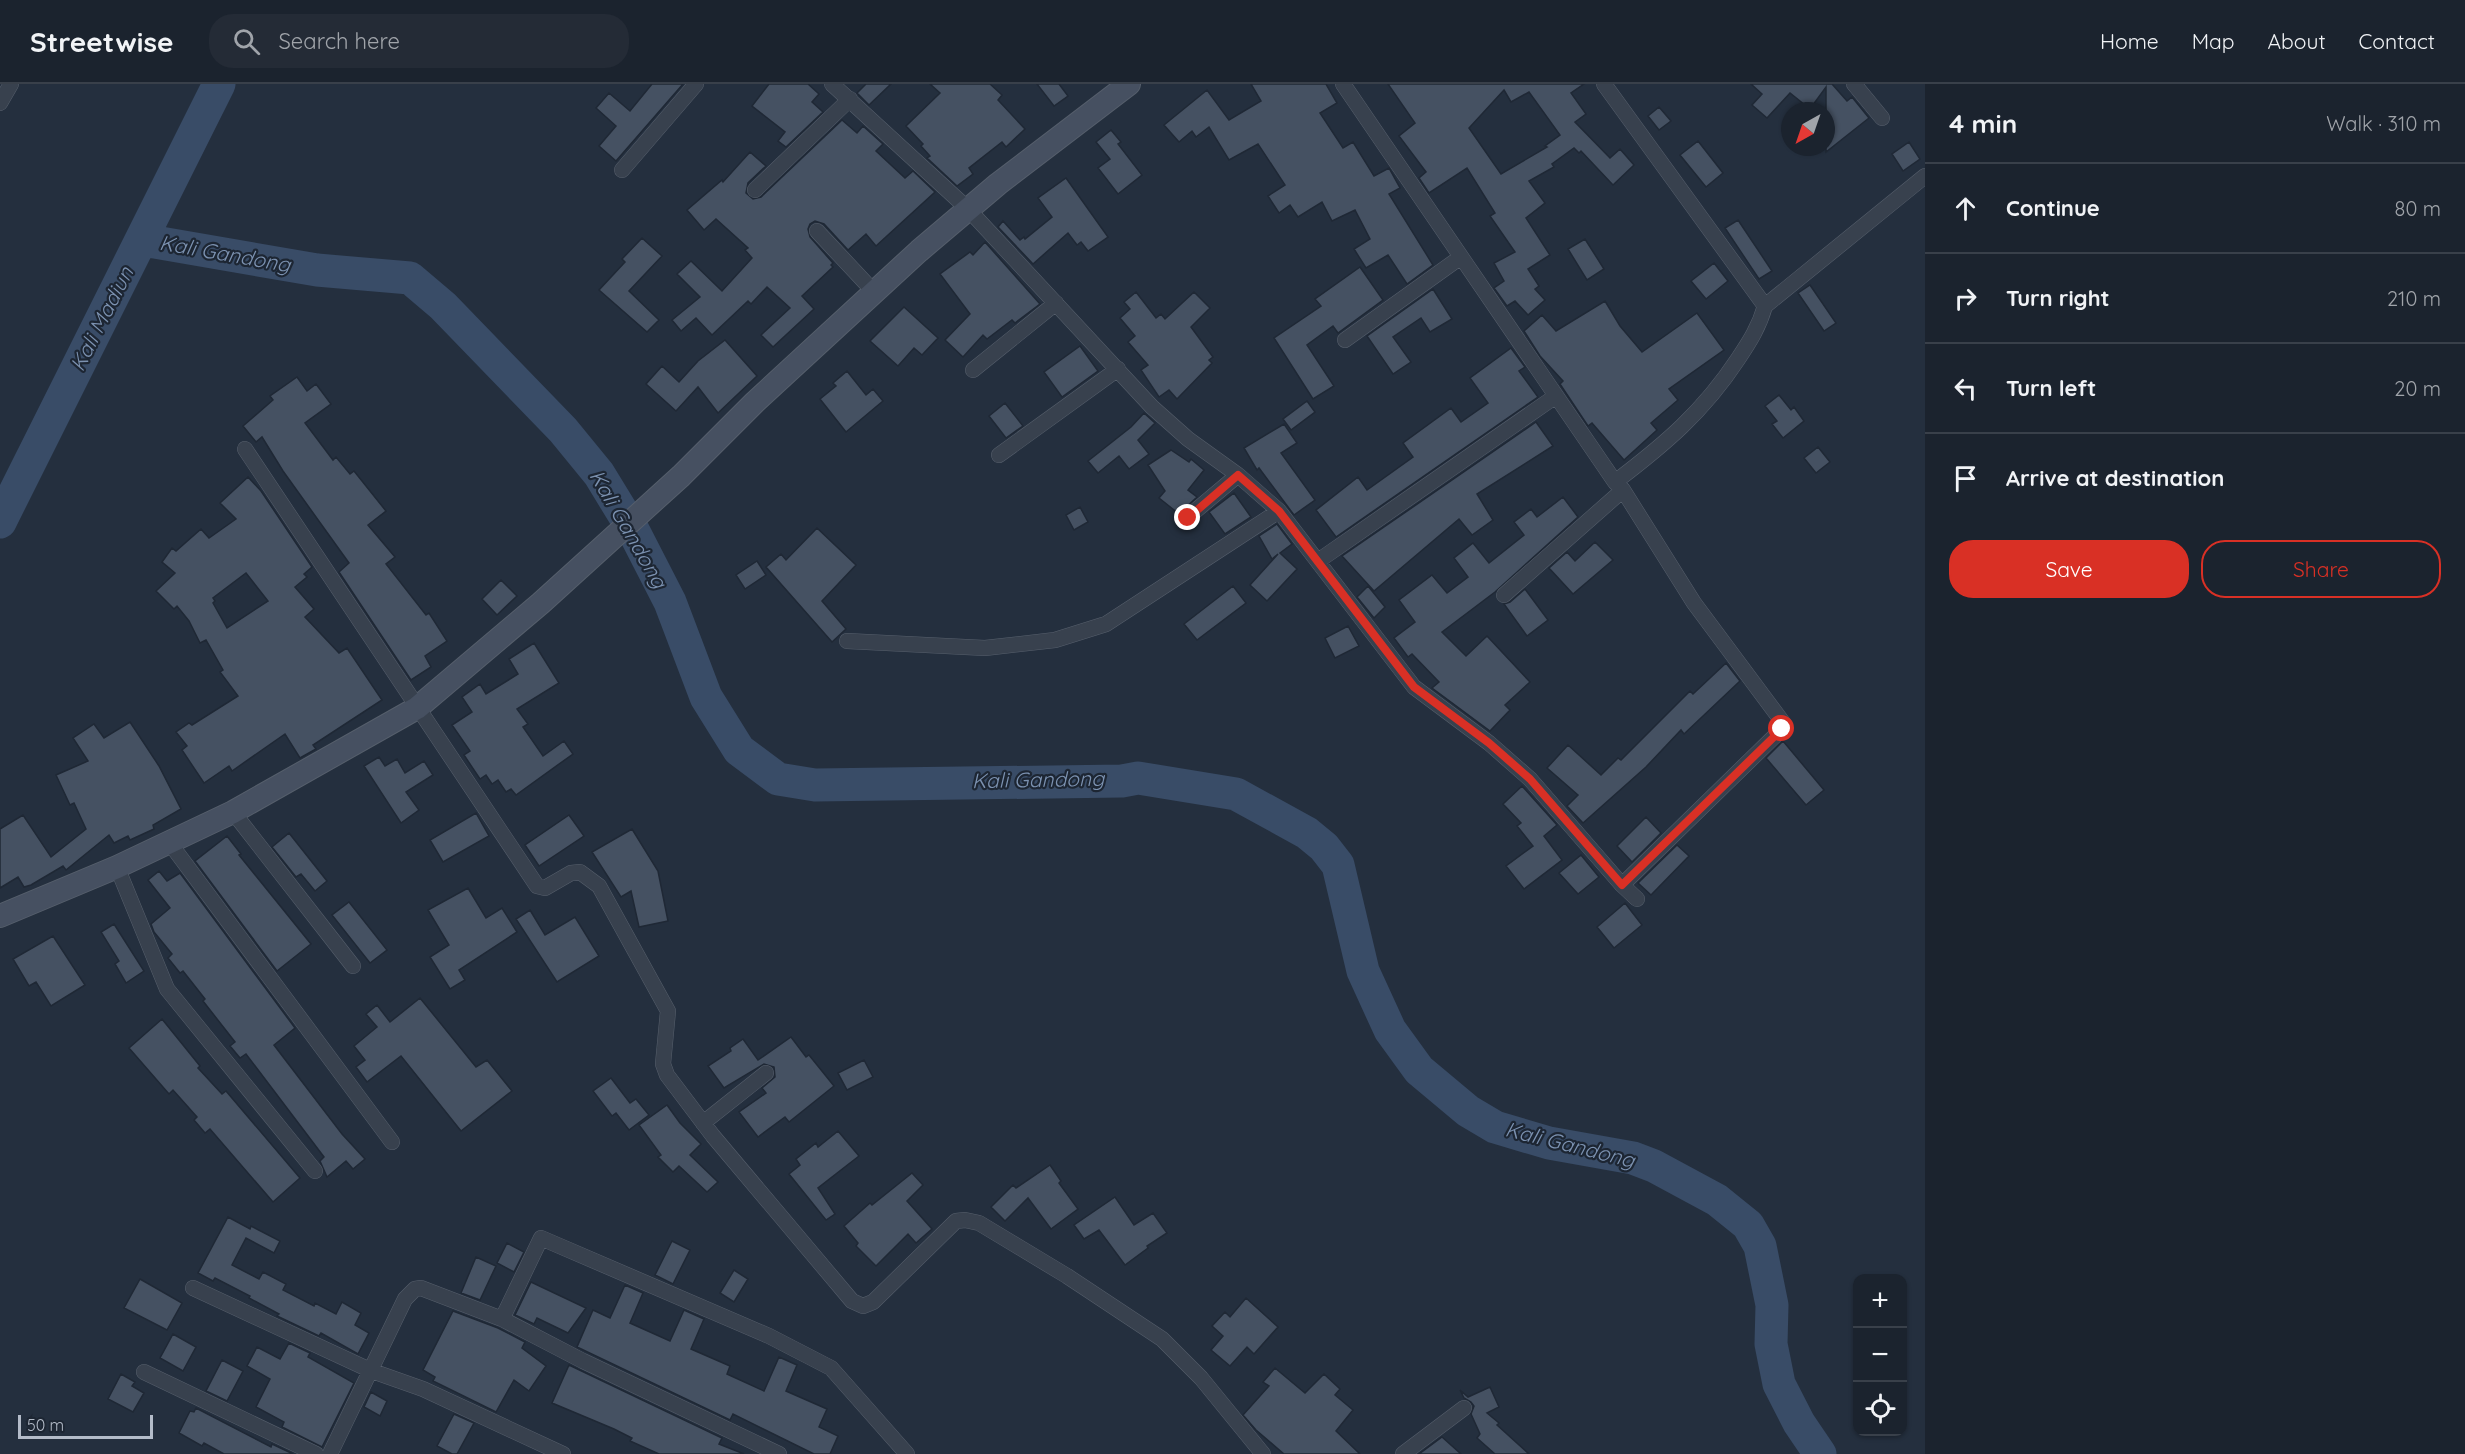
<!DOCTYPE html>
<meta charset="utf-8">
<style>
:root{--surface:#1b232e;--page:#242b36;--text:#f1f3f6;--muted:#a0a4aa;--line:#39404a;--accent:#d93025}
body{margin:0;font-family:Quicksand,sans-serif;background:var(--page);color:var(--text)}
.controls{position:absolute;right:18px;bottom:18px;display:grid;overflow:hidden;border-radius:12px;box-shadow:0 2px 4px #0004}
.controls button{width:54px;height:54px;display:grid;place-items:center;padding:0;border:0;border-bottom:2px solid var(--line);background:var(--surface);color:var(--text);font:30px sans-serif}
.compass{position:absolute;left:1781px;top:18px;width:54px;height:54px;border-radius:50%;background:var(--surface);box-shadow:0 2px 4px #0004;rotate:220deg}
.scale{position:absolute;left:18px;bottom:15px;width:135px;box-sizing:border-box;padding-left:6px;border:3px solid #b4bcc9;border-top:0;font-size:16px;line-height:21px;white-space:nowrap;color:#b4bcc9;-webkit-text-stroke:4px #1d2633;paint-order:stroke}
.stop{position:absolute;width:18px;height:18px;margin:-14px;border:4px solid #d93025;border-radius:50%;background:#fff}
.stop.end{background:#d93025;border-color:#fff;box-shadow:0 2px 6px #0008}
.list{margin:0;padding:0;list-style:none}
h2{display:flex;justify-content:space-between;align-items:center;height:78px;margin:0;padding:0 24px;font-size:26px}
h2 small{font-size:20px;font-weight:400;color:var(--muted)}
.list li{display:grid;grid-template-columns:39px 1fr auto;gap:18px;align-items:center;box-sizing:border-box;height:90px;padding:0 24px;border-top:2px solid var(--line)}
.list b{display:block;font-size:22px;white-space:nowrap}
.list em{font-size:20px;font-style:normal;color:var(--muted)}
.actions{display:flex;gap:12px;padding:18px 24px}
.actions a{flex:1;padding:14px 0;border:2px solid var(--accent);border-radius:24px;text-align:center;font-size:21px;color:var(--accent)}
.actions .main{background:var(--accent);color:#fff}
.icon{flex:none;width:33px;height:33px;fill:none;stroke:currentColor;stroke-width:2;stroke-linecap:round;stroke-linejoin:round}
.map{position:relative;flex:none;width:1925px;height:1370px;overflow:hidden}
header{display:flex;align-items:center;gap:36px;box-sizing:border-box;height:84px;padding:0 30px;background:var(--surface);border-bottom:2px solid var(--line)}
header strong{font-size:28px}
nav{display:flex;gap:33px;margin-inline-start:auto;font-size:21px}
.search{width:420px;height:54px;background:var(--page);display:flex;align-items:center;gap:15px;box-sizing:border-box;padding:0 21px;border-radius:24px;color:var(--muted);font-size:22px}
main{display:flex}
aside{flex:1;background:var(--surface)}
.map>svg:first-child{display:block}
</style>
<header>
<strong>Streetwise</strong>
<div class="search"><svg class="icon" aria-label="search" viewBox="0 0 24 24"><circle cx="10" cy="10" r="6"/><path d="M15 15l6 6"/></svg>Search here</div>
<nav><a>Home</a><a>Map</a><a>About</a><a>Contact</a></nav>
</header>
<main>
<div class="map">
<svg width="1925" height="1370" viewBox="0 0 1925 1370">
<rect width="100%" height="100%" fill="#242f3e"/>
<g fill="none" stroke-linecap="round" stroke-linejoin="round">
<path stroke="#394c67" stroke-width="33" d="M143,156L317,186L410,194L443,222L563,346L599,390L632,444L670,518L706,613L739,666L778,695L815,701L1122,697L1138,694L1236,710L1307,749L1324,763L1338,781L1363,887L1390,946L1419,986L1468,1027L1495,1043L1549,1059L1633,1074L1654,1082L1717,1116L1748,1141L1760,1162L1772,1221L1771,1260L1779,1300L1799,1339L1820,1370
M0,438L219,0"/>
</g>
<path fill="#455162" stroke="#1f2835" stroke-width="1.5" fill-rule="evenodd" d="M652,0H683L616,77L599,62L616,42L596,24L609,9L630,27Z
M769,0H808L819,10L812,18L823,28L786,63L778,57L785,48L752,22Z
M866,0H891L869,21L857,9Z
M930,0H990L1002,11L998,16L1025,45L1006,63L1002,58L969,84L973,90L957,102L927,74L930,72L921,62L923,60L906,42L940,9Z
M1037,0H1059L1068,12L1054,22Z
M1251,0H1326L1337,19L1320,29L1343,64L1353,58L1374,92L1389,84L1400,104L1389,110L1433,181L1407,200L1388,171L1366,184L1354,165L1370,155L1355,126L1332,137L1322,118L1298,133L1290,121L1279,129L1268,112L1285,101L1258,60L1229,76L1209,43L1196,53L1192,47L1179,58L1164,41L1207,6L1229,36L1261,17Z
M1388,0H1584L1571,9L1586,30L1575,38L1610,74L1620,65L1634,81L1613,101L1581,67L1579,69L1574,64L1552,80L1554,83L1529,97L1545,119L1526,134L1550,171L1528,185L1539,202L1535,205L1545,216L1528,231L1515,217L1507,222L1494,204L1504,197L1494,179L1515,168L1490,132L1495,129L1467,84L1429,109L1419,94L1426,88L1399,52L1415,39ZM1504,6L1511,18L1529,8L1560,51L1545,62L1547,63L1501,90L1469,44Z
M1751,0H1832L1847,17L1852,13L1869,34L1826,68V3L1810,25L1790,9L1767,34L1752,21L1762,10Z
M1659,23L1671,37L1659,46L1648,32Z
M842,36L857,49L863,42L883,60L876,67L905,94L913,87L935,108L876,162L866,150L848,166L824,140L815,137L810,140L808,145L810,153L833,179L831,181L833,183L802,212L814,225L773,263L761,251L790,224L767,203L751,220L748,217L712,251L696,234L681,247L672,236L700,213L677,190L691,177L722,207L752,174L745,166L748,164L716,135L704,146L687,126L722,96L723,98L750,68L766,82L748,99L746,109L753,115L761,113Z
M1111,46L1121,58L1118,60L1142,91L1118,110L1098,84L1110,75L1096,58Z
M1698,57L1723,89L1706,103L1680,71Z
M1909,58L1920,75L1903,87L1892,70Z
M1066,94L1108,153L1088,167L1081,158L1077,161L1068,149L1033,180L998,143L1003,137L1020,156L1024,153L1025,155L1052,133L1038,114Z
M1738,136L1772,187L1759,195L1725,144Z
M642,154L662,172L629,207L659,236L647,248L599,206L625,178L622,175Z
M1585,155L1604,185L1587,196L1568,165Z
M985,158L1040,220L1015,239L1012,236L987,255L983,251L963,273L945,256L970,230L940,190L970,168L973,171Z
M1714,179L1728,197L1706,215L1691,197Z
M1360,183L1383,216L1338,249L1333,242L1307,261L1334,302L1313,315L1274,254L1321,222L1315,215Z
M1810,201L1836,239L1824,247L1798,209Z
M1433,205L1452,235L1430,248L1421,234L1393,253L1411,278L1393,290L1367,252Z
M1136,208L1156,234L1161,230L1165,235L1194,208L1210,224L1191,243L1213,273L1209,276L1212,279L1177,315L1169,306L1159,313L1141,286L1148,281L1128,258L1135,252L1120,234L1130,225L1124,218Z
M1605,217L1620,242L1642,268L1697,229L1724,266L1669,305L1678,316L1651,339L1657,346L1624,376L1592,339L1588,342L1560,300L1563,297L1540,272L1524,247L1542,231L1556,247Z
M904,223L938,254L922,271L914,264L898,282L870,257Z
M725,256L757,292L718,329L698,303L676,327L646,300L662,282L679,298L698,277Z
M1080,262L1098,287L1062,313L1044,288Z
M1511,264L1525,283L1519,287L1538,313L1336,453L1316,426L1358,393L1367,406L1413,373L1403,359L1451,324L1461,338L1488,319L1470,294Z
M847,287L866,311L873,305L883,317L846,348L820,315L836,302L833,299Z
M297,293L307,307L316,300L331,320L305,339L333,376L336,373L350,390L354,387L386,427L368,441L395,473L386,480L426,531L429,529L447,557L425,572L431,583L411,596L339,488L349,479L283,387L262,353L256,358L243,342L273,316L270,312Z
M1779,311L1791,326L1794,323L1804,337L1783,354L1772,340L1777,337L1765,322Z
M1307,317L1315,328L1291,346L1283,335Z
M1005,319L1023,342L1006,354L989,332Z
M1144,329L1155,339L1138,356L1149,370L1129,385L1119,372L1098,389L1088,377L1131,343Z
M1536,338L1553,362L1477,410L1493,436L1472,451L1459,435L1374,507L1342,472Z
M1284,340L1297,359L1281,369L1315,416L1294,431L1259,384L1257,386L1244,364Z
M1818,363L1830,378L1816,389L1804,374Z
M1171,366L1189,378L1191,375L1204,386L1188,406L1197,413L1179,430L1159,414L1165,407L1148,381Z
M248,393L261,407L312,483L304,490L307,493L295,503L314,525L305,533L339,569L347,564L382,616L313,661L316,665L300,674L285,650L232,687L229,682L204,699L182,666L187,662L176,648L189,639L192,641L238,612L220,588L223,586L206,556L200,559L189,537L177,522L174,525L156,507L175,489L162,478L172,464L176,467L201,445L209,454L236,435L220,419ZM246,489L268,517L227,544L213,519L215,517L213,514Z
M1234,409L1251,433L1225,450L1209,428Z
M1563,413L1578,433L1495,508L1442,548L1466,572L1487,552L1530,598L1505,621L1510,626L1490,647L1432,604L1439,598L1412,570L1408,573L1394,554L1415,538L1399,516L1432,491L1447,509L1468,493L1454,474L1473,459L1489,479L1524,451L1514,438L1531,425L1537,433Z
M1080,423L1088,438L1074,446L1066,431Z
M1277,440L1292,460L1280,469L1297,485L1267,517L1250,501L1278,470L1272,475L1259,452Z
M817,444L856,481L822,517L846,545L832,558L766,483L781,470L786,476Z
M1595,458L1613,476L1573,510L1549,484L1567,468L1575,477Z
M757,477L766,491L745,505L736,491Z
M501,496L517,512L497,531L482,515Z
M1233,502L1246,519L1197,556L1184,540Z
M1368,502L1385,523L1374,534L1357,513Z
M1525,505L1548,536L1527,552L1504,520L1510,518Z
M1348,542L1359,562L1335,574L1325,554Z
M534,559L559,599L517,625L528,640L523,643L543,672L564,657L573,670L516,711L511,705L506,708L498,696L492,700L486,691L480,695L464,671L470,667L452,641L472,628L462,613L480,600L486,610L518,590L509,575Z
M1726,579L1740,597L1684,650L1681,646L1646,683L1583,739L1567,722L1578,711L1547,684L1568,661L1601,691L1618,674L1621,676L1690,607L1693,610Z
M130,638L159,682L181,725L153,741L154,745L130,756L128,752L114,759L109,751L66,786L63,782L31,801L24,803L18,793L0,804V745L23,731L51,773L86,745L74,719L70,721L56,691L88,677L73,654L94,640L104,654Z
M1783,657L1824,706L1806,721L1766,674Z
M379,673L385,682L397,675L405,689L424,677L433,691L406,708L419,726L401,739L364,682Z
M1522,702L1557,741L1544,752L1562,776L1524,805L1506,782L1533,762L1517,742L1521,739L1503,720Z
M476,729L489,752L443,778L430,756Z
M569,731L584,752L539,782L525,761Z
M1646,733L1661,749L1632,778L1617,762Z
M632,745L658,787L668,837L639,843L631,807L621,813L592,768Z
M289,749L327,797L315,807L301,790L296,793L272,763Z
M227,752L241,770L239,771L311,860L277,887L195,777Z
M1677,761L1689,772L1651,811L1638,799Z
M1581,771L1599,793L1578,810L1559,789Z
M159,787L167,797L180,789L295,944L274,961L342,1050L365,1075L353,1085L346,1077L327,1093L320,1077L324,1073L246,970L240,974L230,962L235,958L203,917L205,915L183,887L180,889L168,874L172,870L154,848L151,840L170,824L148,796Z
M468,804L486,834L502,824L517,848L459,886L465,896L450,905L430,873L449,861L428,826Z
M349,818L387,866L370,879L332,831Z
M1625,819L1642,841L1614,864L1597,843Z
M530,826L545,851L575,833L599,872L557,898L516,835Z
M114,840L144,887L126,899L115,880L119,877L101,848Z
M53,852L85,901L51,922L36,898L29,902L13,875Z
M420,914L476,983L487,976L512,1007L461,1047L401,972L367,998L356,983L365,976L354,962L377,943L366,930L377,921L390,938Z
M162,935L200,982L198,984L222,1010L226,1007L300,1094L273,1118L210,1045L205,1049L194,1036L197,1033L173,1006L169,1010L129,964Z
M791,953L806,973L809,971L834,1002L789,1038L785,1033L758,1053L739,1028L766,1009L762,1004L775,993L774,983L764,980L724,1004L708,982L731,967L730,964L743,955L758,976Z
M864,976L873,993L847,1006L838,989Z
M611,994L630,1019L636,1015L649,1031L629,1046L616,1029L612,1032L593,1007Z
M667,1021L680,1039L701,1060L690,1071L718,1098L707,1108L679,1082L673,1088L658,1073L661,1071L639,1041Z
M838,1047L859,1072L818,1104L835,1130L826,1136L789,1090L800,1081L796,1075L816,1059L818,1063Z
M1050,1081L1061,1097L1059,1099L1078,1125L1051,1145L1028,1114L1005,1137L991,1123L1013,1101L1016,1104Z
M912,1089L923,1101L907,1117L932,1145L916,1159L908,1150L876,1182L856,1162L858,1159L844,1142L870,1119L872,1121Z
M1115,1113L1134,1141L1153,1129L1167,1149L1147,1162L1148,1164L1125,1181L1099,1146L1084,1155L1074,1141Z
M228,1133L250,1145L251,1142L280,1157L274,1169L246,1154L232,1181L259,1195L263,1188L286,1200L283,1206L314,1222L315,1219L336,1230L342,1218L361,1229L355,1241L369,1249L358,1270L321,1249L319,1252L277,1232L279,1230L249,1214L250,1212L215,1194L213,1197L198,1189Z
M672,1157L690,1166L673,1200L655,1191Z
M507,1159L524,1168L514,1188L497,1179Z
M476,1173L496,1182L480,1216L461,1209Z
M734,1186L748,1195L734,1218L720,1209Z
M140,1195L182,1219L167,1246L124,1224Z
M531,1198L586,1224L568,1249L537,1234L534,1240L515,1231Z
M625,1201L643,1209L630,1239L670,1257L684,1226L704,1235L691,1265L730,1282L727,1290L764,1307L779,1273L797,1281L786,1307L827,1325L819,1343L838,1352L830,1370H814L733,1330L730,1336L577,1263L593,1226L610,1234Z
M1246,1214L1278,1243L1254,1270L1247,1263L1230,1282L1211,1266L1223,1252L1212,1242L1225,1228L1230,1233Z
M453,1227L498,1244L525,1258L522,1264L546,1282L529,1307L514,1296L496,1328L433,1297L435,1293L423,1286Z
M173,1250L196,1263L183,1287L160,1274Z
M289,1259L310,1269L308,1273L354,1299L322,1363L282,1343L284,1338L256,1323L270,1295L247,1282L257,1263L280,1275Z
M222,1276L243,1287L227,1317L206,1307Z
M569,1281L722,1354L719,1360L744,1370H659L630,1357L632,1354L614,1345L552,1319Z
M1275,1284L1305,1309L1324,1290L1340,1305L1335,1311L1353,1326L1336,1347L1360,1370H1284L1256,1346L1243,1331L1269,1302L1263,1298Z
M121,1290L135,1298L132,1302L144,1309L133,1328L108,1315Z
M1490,1303L1499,1323L1487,1329L1499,1339L1497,1341L1529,1370H1495L1477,1354L1480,1350L1471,1330L1474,1322L1471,1318L1464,1314L1460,1306L1468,1313Z
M371,1308L387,1317L380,1332L364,1323Z
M196,1324L271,1363L272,1360L293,1370H224L204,1359L202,1362L179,1349L190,1327L194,1328Z
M454,1330L474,1339L457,1370H452L437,1362Z
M1442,1353L1461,1370H1419Z"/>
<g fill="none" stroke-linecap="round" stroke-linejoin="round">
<g stroke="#565f6c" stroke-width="16">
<path id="minor" d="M832,0L968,125L1152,323L1188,355L1238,391L1279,427L1414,603L1489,659L1530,695L1622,801L1637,815
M1343,0L1615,398L1623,406L1694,519L1784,640L1782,645L1622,801
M1604,0L1765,222
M1854,0L1882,34
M0,19L11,0
M622,86L696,0
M755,106L850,15
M817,147L875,209
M1345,256L1461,173
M973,286L1056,219
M245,365L537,802L545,804L571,789L580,788L599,802L668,927L663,980L667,991L713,1052L852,1217L863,1222L873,1218L956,1137L965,1136L979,1139L1067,1192L1162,1255L1201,1294L1263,1370
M999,371L1118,285
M1615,398C1665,360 1703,328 1738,275C1750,257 1759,243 1765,222L1925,92
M1188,433L1238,391
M1318,477L1556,312
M1504,511L1623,406
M847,557L985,564L1055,556L1106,540L1279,427
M233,728L353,882
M169,758L392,1058
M117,783L167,905L315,1087
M703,1039L766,989
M193,1204L372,1287L423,1305L563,1370
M502,1235L541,1154L769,1252L831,1284L907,1370
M144,1288L316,1370
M330,1370L405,1215L415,1205L421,1204L502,1235L583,1277L779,1370
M1403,1370L1464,1324"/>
</g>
<g stroke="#565f6c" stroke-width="24">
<path id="secondary" d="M0,832L117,783L233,728L417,624L541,519L681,392L755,318L919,167L998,100L1129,0"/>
</g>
<use href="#minor" stroke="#38414e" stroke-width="15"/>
<use href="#secondary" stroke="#465061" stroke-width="22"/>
</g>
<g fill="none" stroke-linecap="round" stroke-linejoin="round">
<path stroke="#d93025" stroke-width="8" d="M1188,434L1238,391L1279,427L1414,603L1489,659L1530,695L1622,801L1782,645"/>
</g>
<g text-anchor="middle" stroke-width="4.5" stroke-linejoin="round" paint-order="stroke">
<g font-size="21" font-style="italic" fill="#7c92b1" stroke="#1d2633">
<text transform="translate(225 170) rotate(10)" y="7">Kali Gandong</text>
<text transform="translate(102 235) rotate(-63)" y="7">Kali Madiun</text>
<text transform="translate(628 445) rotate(60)" y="7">Kali Gandong</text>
<text transform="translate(1038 696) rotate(-1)" y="7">Kali Gandong</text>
<text transform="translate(1570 1061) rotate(14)" y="7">Kali Gandong</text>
</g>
</g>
</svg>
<div class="controls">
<button>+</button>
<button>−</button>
<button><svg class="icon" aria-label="locate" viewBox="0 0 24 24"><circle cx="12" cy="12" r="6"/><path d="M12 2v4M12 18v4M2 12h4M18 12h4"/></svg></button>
</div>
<svg class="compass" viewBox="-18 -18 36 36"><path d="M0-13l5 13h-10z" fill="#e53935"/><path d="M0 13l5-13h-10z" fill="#a0a4aa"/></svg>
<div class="scale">50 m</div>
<div class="stop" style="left:1782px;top:645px"></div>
<div class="stop end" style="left:1188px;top:434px"></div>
</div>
<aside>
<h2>4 min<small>Walk · 310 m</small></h2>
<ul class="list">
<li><svg class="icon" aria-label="ahead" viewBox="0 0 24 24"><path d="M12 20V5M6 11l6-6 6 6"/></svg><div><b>Continue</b></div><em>80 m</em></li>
<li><svg class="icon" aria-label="right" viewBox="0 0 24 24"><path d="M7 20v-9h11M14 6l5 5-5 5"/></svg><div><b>Turn right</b></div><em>210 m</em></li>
<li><svg class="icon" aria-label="left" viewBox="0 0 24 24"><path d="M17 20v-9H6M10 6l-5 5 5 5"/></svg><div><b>Turn left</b></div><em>20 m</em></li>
<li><svg class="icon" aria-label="arrive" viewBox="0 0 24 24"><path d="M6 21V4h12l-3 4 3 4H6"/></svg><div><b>Arrive at destination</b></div></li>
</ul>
<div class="actions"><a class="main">Save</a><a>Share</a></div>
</aside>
</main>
